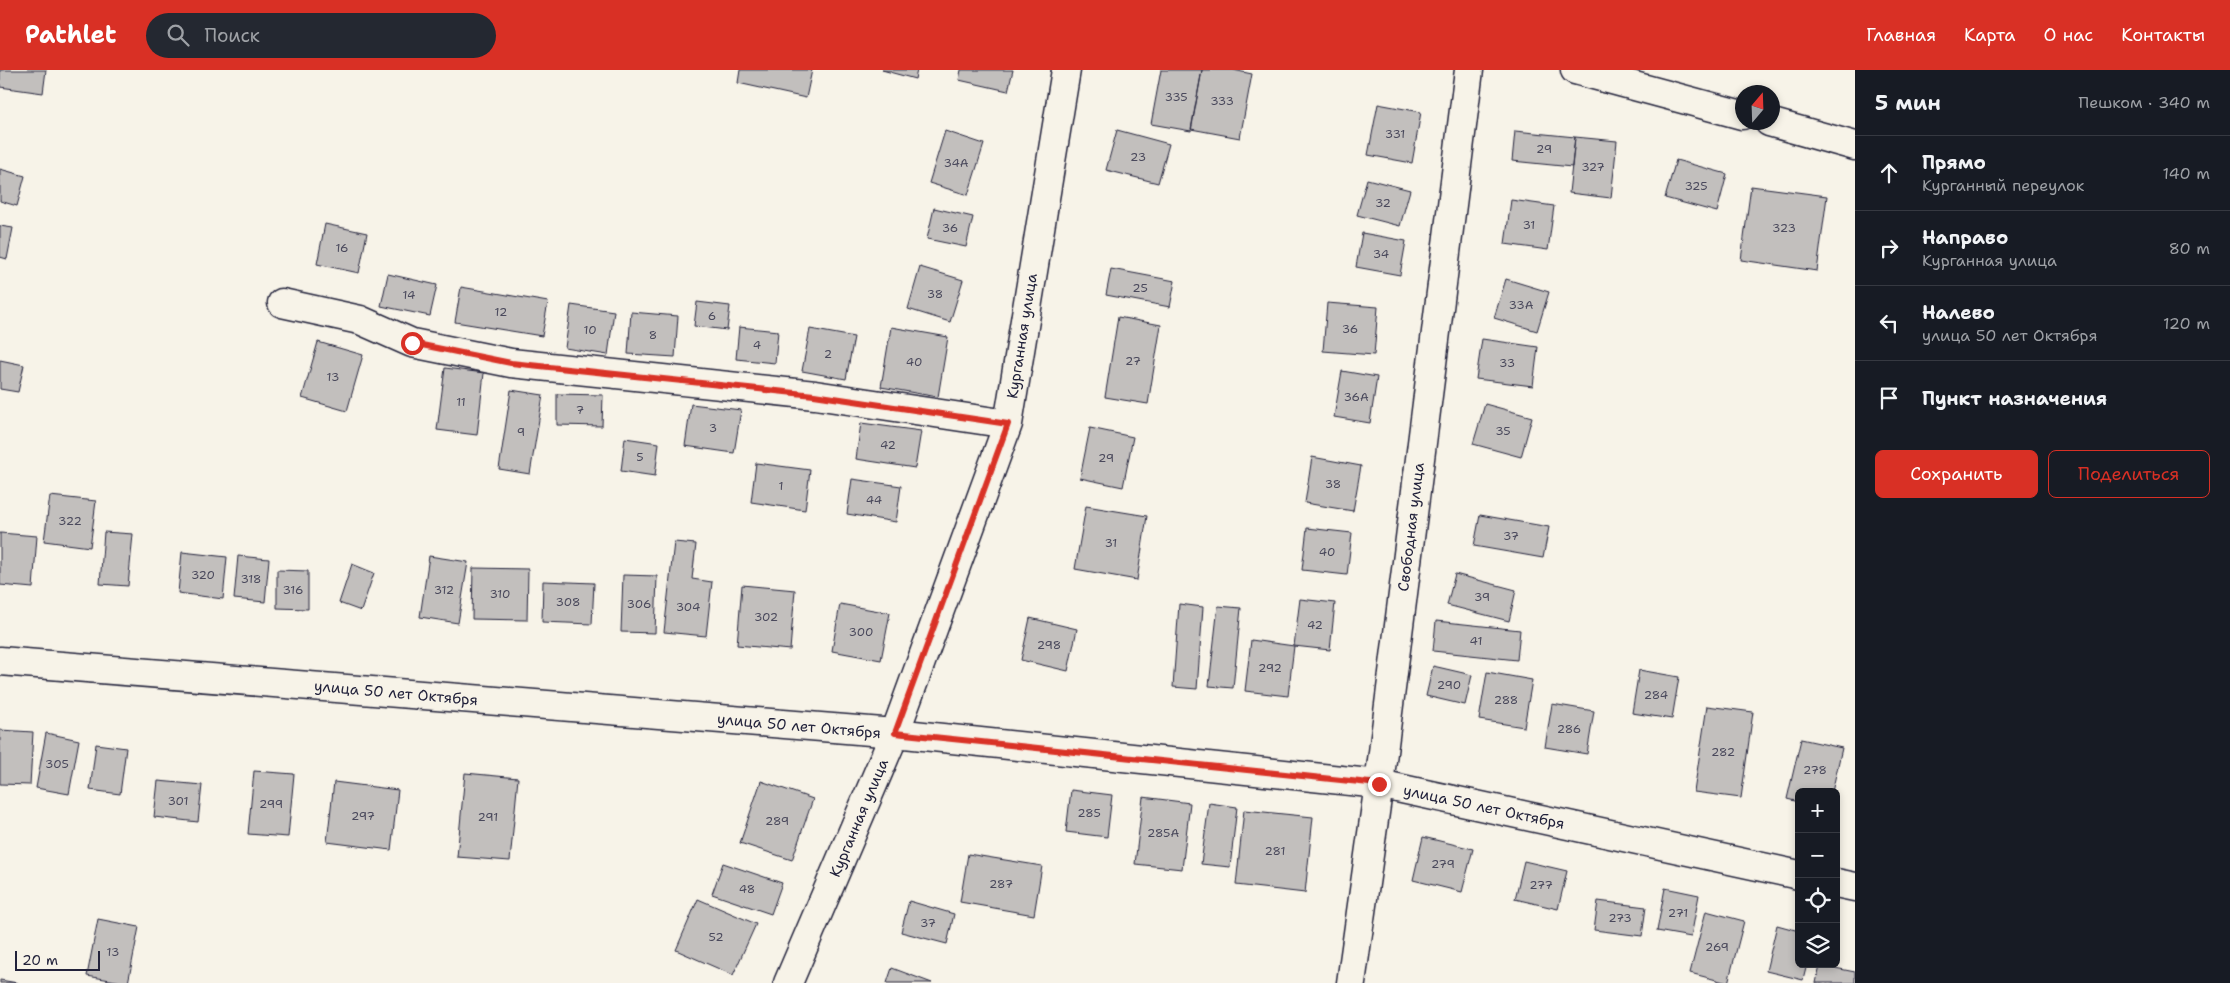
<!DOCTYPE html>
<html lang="ru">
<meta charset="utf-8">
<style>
:root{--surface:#171b24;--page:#242831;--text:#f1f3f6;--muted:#9ea1a6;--line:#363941;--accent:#d93025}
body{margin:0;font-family:"Shantell Sans",sans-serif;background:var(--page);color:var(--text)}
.controls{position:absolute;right:15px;bottom:15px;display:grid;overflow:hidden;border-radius:8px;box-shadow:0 2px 8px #0003}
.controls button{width:45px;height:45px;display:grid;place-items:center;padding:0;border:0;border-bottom:1px solid var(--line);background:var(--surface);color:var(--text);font:25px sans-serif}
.compass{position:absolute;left:1735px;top:15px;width:45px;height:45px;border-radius:50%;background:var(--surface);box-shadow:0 2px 8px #0003;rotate:19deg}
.scale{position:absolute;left:15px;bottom:12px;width:85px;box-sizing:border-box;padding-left:5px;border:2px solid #22223b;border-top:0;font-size:14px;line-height:18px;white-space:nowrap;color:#22223b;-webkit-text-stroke:4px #f7f3e8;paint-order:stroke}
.stop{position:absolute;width:15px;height:15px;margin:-11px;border:4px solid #d93025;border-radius:50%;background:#fff}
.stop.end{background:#d93025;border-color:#fff;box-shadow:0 1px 5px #0008}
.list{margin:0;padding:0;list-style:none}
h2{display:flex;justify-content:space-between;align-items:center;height:65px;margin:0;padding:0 20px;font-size:21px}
h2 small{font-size:16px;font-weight:400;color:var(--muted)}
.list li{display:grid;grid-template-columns:32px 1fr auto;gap:15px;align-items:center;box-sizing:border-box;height:75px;padding:0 20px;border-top:1px solid var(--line)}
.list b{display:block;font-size:19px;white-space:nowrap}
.list p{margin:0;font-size:16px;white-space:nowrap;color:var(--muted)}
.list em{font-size:16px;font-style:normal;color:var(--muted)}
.actions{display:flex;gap:10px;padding:15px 20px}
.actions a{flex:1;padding:11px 0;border:1px solid var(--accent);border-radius:8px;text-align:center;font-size:18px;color:var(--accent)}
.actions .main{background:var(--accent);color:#fff}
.icon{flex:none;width:28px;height:28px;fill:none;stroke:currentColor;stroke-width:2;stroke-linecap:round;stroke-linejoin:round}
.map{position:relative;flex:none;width:1855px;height:913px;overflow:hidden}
header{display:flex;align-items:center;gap:30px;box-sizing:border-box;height:70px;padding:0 25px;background:var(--accent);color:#fff}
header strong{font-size:24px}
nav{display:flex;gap:28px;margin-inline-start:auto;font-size:18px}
.search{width:350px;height:45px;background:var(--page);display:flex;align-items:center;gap:12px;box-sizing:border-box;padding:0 18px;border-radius:28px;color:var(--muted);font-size:19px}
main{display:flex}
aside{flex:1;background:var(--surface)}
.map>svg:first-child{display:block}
</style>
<header>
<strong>Pathlet</strong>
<div class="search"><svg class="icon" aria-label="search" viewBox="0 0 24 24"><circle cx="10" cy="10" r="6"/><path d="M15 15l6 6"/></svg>Поиск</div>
<nav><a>Главная</a><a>Карта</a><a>О нас</a><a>Контакты</a></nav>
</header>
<main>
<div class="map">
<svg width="1855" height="913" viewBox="0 0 1855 913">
<rect width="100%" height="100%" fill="#f7f3e8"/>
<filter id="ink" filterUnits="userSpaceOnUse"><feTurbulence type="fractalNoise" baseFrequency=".02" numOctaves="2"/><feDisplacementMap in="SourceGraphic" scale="10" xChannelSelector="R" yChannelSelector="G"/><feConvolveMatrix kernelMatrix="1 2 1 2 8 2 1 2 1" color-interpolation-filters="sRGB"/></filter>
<g filter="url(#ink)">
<path fill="#c2bfbd" stroke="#22223b" d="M0,0H46L43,23L0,17Z
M740,0H812L806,28L738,13Z
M882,0H917L915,9Z
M961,0H1013L1008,21L959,10Z
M1161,0H1202L1191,61L1151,54Z
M1202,0H1233L1252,4L1240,68L1191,59Z
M1378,34L1421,42L1412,93L1368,85Z
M1117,60L1169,74L1158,113L1106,100Z
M945,61L984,74L968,125L929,113Z
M1515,61L1575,67L1572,97L1512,91Z
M1575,67L1617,71L1611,128L1569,123Z
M1676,90L1727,104L1717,142L1665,128Z
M0,99L25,106L17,136L0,131Z
M1367,109L1410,120L1400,156L1357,145Z
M1751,116L1827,126L1817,201L1741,190Z
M1511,130L1554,136L1548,180L1505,174Z
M934,138L973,147L966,177L927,169Z
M325,154L367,163L359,203L317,194Z
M0,156L13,158L7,189L0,187Z
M1362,163L1406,171L1400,205L1356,197Z
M920,197L963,210L950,252L908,239Z
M1111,199L1175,211L1170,237L1106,225Z
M388,204L437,215L430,246L381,236Z
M1506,209L1549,222L1537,261L1494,248Z
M461,217L548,232L542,266L455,252Z
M697,232L730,236L727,260L694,256Z
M1327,233L1378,237L1374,285L1323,281Z
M571,235L614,241L608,285L565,278Z
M631,242L678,246L675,287L628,284Z
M1118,247L1161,255L1148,334L1105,327Z
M739,257L778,261L775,293L736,289Z
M891,257L948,267L938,327L881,317Z
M810,259L854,267L846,309L802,301Z
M1482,269L1538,277L1533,316L1476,309Z
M318,272L363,285L347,341L302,328Z
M0,290L24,295L18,322L0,319Z
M445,298L484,303L477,365L437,360Z
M1342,301L1377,307L1370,353L1334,347Z
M511,320L543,325L530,404L499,399Z
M557,324L603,325L602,356L557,355Z
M691,334L741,340L734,383L685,376Z
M1485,334L1532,347L1521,387L1473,374Z
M861,353L921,361L915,398L856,389Z
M1090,358L1133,367L1123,417L1080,408Z
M625,368L659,373L655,406L621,401Z
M1312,387L1361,396L1353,441L1305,433Z
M756,393L810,400L805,440L751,432Z
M852,409L901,416L896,452L847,444Z
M50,426L96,431L90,477L44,471Z
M1086,436L1147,446L1137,510L1075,499Z
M1480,445L1549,457L1543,488L1474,476Z
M1307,458L1352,463L1347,505L1302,500Z
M104,462L133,464L128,516L100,514Z
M0,463L37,466L33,518L0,515Z
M674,472L696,474L692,509L712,512L706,566L664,562Z
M182,482L227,487L223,529L178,523Z
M238,486L269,489L265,532L234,529Z
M429,486L468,492L458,553L420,547Z
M352,494L374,503L361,541L339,533Z
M473,498L528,499L527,550L472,549Z
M277,500L308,501V539L277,538Z
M1455,504L1516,520L1509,551L1447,535Z
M623,505L657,506L655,563L621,562Z
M543,511L594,513L592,554L542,552Z
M742,515L795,520L790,580L737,575Z
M1300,529L1335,533L1330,580L1294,576Z
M840,534L890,543L881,590L832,581Z
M1179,534L1203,537L1197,619L1173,617Z
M1218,536L1241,538L1233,618L1209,616Z
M1030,548L1077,559L1068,601L1021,590Z
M1436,551L1520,560L1517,590L1433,581Z
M1251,570L1294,576L1288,626L1245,621Z
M1433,596L1472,605L1465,635L1426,626Z
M1639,600L1679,607L1672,649L1632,643Z
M1487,602L1532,610L1524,657L1479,650Z
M1552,634L1594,641L1587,684L1545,677Z
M1707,636L1753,642L1741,728L1694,722Z
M0,660L33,662L30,715L0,714Z
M46,663L79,670L69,724L36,718Z
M1801,669L1842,678L1832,722H1799V732L1787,729Z
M96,674L126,678L120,724L90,720Z
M254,701L294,704L288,767L248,764Z
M465,703L518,708L510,791L457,787Z
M158,711L202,715L198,752L154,747Z
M761,711L813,729L792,790L740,773Z
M334,712L398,720L391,780L327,772Z
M1071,720L1112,725L1107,767L1066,762Z
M1143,727L1190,733L1182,799L1135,794Z
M1209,733L1237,737L1230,797L1201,794Z
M1244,740L1313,747L1305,823L1236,815Z
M1423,767L1473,779L1462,822L1413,810Z
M968,784L1042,796L1034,845L960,832Z
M1524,791L1567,801L1558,839L1515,829Z
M723,793L782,813L771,844L712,824Z
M1665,818L1699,825L1691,867L1657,861Z
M698,829L756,854L733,905L676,880Z
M909,831L954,844L947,874L901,862Z
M1598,831L1646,837L1642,866L1594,860Z
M1706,841L1744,851L1728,913L1690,903Z
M98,849L139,857L128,913L87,906Z
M1777,855L1799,861V894H1807L1803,910L1766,901Z
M1820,895L1855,902V913H1816Z
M892,898L932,913H887Z
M0,910L18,913H0Z"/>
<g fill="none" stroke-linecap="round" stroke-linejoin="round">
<g stroke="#22223b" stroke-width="31">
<path id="minor" d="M1575,0L1742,45
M1769,52L1855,76
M282,233L360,250L412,273L511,293L815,325L1008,354
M0,591L895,663L1379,714L1799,805
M1836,813L1855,817
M788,913L895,663L1008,354L1066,0
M1351,913L1379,714L1469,0"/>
</g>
<use href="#minor" stroke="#f7f3e8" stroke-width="28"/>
</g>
</g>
<g fill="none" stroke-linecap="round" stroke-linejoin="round" filter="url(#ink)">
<path stroke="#d93025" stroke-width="6" d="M412,273L511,293L814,325L1008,354L895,663L1379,714"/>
</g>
<g text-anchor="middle" stroke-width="4.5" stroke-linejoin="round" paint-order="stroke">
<g font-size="12" fill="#4a495c">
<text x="1176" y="31">335</text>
<text x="1222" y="35">333</text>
<text x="1395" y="68">331</text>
<text x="1544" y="83">29</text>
<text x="1138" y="91">23</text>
<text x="956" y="97">34А</text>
<text x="1593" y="101">327</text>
<text x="1696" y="120">325</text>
<text x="1383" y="137">32</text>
<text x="1529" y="159">31</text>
<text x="950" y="162">36</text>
<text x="1784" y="162">323</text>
<text x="342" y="182">16</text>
<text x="1381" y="188">34</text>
<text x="1140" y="222">25</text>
<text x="935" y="228">38</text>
<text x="409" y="229">14</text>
<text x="1521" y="239">33А</text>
<text x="501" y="246">12</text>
<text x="712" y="250">6</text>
<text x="1350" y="263">36</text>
<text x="590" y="264">10</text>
<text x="653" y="269">8</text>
<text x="757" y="279">4</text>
<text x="828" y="288">2</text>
<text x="1133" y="295">27</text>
<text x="914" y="296">40</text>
<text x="1507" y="297">33</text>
<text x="333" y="311">13</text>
<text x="1356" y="331">36А</text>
<text x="461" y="336">11</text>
<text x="580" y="344">7</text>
<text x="713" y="362">3</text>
<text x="1503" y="365">35</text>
<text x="521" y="366">9</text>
<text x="888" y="379">42</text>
<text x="640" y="391">5</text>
<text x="1106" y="392">29</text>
<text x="1333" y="418">38</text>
<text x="781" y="420">1</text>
<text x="874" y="434">44</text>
<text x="70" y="455">322</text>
<text x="1511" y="470">37</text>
<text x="1111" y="477">31</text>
<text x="1327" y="486">40</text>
<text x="203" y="509">320</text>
<text x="251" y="513">318</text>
<text x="293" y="524">316</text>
<text x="444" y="524">312</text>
<text x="500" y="528">310</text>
<text x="1482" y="531">39</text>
<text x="568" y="536">308</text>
<text x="639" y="538">306</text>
<text x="688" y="541">304</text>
<text x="766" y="551">302</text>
<text x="1315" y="559">42</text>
<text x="861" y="566">300</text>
<text x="1476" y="575">41</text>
<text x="1049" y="579">298</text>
<text x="1270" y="602">292</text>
<text x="1449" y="619">290</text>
<text x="1656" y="629">284</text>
<text x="1506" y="634">288</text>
<text x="1569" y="663">286</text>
<text x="1723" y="686">282</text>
<text x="57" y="698">305</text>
<text x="1815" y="704">278</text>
<text x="178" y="735">301</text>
<text x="271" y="738">299</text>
<text x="1089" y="747">285</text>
<text x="363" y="750">297</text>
<text x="488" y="751">291</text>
<text x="777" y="755">289</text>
<text x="1163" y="767">285А</text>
<text x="1275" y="785">281</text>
<text x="1443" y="798">279</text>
<text x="1001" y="818">287</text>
<text x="1541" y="819">277</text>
<text x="747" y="823">48</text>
<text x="1678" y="847">271</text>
<text x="1620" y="852">273</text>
<text x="928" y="857">37</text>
<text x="716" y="871">52</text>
<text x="1717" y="881">269</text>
<text x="113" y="886">13</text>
</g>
<g font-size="15" fill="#22223b" stroke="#f7f3e8">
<text transform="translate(1022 266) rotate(-81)" y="5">Курганная улица</text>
<text transform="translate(1411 457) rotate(-83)" y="5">Свободная улица</text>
<text transform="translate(396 623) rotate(5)" y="5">улица 50 лет Октября</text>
<text transform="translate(799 656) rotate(5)" y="5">улица 50 лет Октября</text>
<text transform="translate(1484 737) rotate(12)" y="5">улица 50 лет Октября</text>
<text transform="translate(859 748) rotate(-67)" y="5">Курганная улица</text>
</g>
</g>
</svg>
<div class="controls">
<button>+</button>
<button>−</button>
<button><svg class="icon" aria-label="locate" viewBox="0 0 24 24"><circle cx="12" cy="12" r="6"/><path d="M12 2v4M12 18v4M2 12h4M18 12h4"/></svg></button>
<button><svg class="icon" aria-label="layers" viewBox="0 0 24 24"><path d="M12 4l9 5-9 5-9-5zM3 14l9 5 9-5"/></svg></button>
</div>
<svg class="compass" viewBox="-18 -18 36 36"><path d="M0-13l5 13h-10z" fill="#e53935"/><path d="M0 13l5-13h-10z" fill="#9ea1a6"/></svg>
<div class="scale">20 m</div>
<div class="stop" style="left:412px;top:273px"></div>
<div class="stop end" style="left:1379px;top:714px"></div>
</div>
<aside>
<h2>5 мин<small>Пешком · 340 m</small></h2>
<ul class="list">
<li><svg class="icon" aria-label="ahead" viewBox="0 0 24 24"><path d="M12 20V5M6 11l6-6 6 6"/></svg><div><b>Прямо</b><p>Курганный переулок</p></div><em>140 m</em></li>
<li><svg class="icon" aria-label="right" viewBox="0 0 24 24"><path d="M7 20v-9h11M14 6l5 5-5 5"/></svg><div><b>Направо</b><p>Курганная улица</p></div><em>80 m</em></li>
<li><svg class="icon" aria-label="left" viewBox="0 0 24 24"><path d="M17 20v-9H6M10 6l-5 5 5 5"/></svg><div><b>Налево</b><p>улица 50 лет Октября</p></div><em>120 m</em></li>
<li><svg class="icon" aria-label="arrive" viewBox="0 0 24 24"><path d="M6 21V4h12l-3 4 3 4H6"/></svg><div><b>Пункт назначения</b></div></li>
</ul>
<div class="actions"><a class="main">Сохранить</a><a>Поделиться</a></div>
</aside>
</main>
